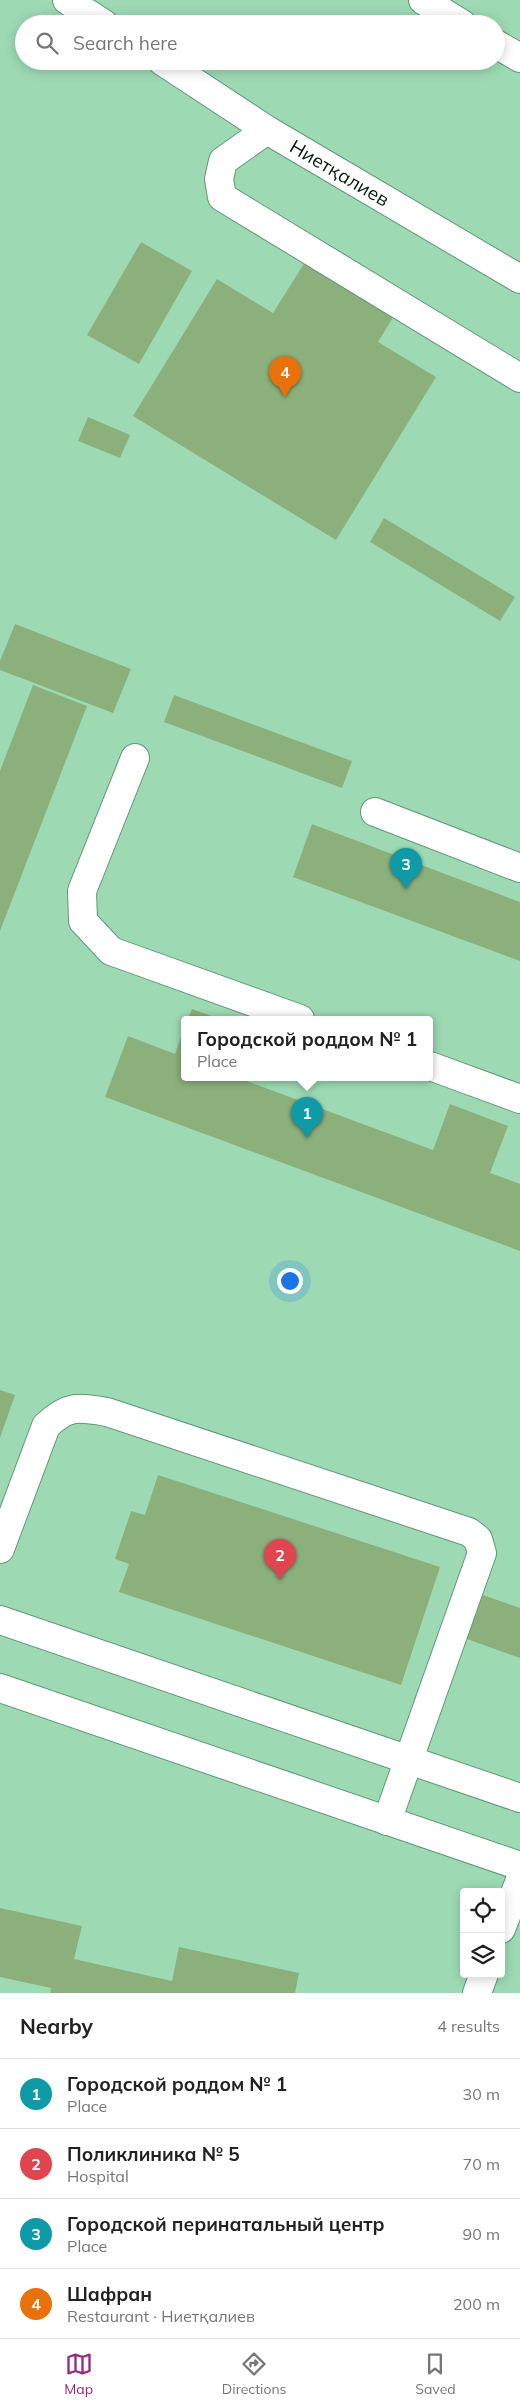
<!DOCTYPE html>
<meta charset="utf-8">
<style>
:root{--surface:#fff;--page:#f6f6f6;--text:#222;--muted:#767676;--line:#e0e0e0;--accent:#992784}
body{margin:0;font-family:Mulish,sans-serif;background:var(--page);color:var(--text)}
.controls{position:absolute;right:15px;bottom:15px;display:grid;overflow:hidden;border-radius:5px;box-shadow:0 2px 12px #0003}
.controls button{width:45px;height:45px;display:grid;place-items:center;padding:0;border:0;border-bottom:1px solid var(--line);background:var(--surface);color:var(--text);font:25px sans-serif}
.you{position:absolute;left:289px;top:1280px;width:18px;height:18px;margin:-12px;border:4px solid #fff;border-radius:50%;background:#1a73e8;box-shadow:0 0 0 8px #1a73e833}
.badge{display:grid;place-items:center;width:32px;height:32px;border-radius:50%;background:var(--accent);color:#fff;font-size:16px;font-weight:700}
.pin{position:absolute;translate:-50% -41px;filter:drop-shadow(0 1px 2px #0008)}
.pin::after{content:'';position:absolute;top:26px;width:18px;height:15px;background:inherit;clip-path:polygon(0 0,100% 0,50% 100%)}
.popup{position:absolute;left:181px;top:1016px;width:252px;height:65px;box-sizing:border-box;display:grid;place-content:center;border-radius:5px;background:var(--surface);filter:drop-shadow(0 1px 4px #0005);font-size:16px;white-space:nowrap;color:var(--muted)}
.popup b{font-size:19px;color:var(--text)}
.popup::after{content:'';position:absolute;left:50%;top:100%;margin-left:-10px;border:10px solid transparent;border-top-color:var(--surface)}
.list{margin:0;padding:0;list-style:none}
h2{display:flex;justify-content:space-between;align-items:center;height:65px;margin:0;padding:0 20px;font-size:21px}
h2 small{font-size:16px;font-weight:400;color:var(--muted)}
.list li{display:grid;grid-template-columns:32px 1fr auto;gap:15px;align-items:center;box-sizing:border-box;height:70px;padding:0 20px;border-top:1px solid var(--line)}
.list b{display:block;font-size:19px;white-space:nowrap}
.list p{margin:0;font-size:16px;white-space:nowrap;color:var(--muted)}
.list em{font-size:16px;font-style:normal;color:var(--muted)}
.icon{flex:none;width:28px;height:28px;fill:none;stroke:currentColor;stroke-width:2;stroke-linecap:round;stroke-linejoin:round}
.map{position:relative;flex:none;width:520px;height:1993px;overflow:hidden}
.search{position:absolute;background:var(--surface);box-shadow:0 2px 12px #0003;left:15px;right:15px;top:15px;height:55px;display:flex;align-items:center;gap:12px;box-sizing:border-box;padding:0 18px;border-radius:28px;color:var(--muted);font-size:19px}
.sheet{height:345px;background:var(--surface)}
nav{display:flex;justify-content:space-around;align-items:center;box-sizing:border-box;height:70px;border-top:1px solid var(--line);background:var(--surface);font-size:14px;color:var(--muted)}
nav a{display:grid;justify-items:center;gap:2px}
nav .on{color:var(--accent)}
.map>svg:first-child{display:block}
</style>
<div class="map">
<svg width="520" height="1993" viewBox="0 0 520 1993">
<rect width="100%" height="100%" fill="#9ddab4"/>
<path fill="#8cb07c" d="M141,242L192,271L139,364L87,335Z
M305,262L394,316L378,342L436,377L336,540L133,416L217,279L273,313Z
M88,417L130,435L120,458L78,441Z
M384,518L515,597L500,621L370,542Z
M15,624L131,669L113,713L0,670V661Z
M33,685L87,706L0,931V771Z
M174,695L352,761L342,788L164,722Z
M312,824L520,902V961L293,877Z
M192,1009L220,1019H188Z
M184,1028V1077H236L433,1150L450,1104L508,1126L490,1173L520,1184V1251L105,1097L128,1036L175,1054Z
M0,1390L15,1395L0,1438Z
M158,1475L440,1567L401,1685L119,1592L129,1564L115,1559L131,1511L145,1515Z
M483,1595L520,1608V1658L467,1639Z
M0,1908L82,1926L74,1959L172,1981L179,1947L299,1973L295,1993H50L51,1988L0,1977Z"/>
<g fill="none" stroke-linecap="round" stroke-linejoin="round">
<g stroke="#5e9975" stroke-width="30">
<g id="minor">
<path d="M67,0L104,24"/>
<path d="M423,0L462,24"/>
<path d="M496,44L520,58"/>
<path id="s1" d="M162,61L267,130L520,279"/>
<path d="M267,130L223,161L219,179L222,197L520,378"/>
<path d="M135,758L82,891L83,921L111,951L300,1019"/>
<path d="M375,812L520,868"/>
<path d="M430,1066L520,1099"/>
<path d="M0,1549L46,1426C68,1405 78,1407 107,1412L469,1532L478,1539L482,1553L387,1821"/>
<path d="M0,1620L520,1798"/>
<path d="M0,1688L520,1866"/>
<path d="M501,1929L520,1880"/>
<path d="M477,1993L484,1974"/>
</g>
</g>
<use href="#minor" stroke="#fff" stroke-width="28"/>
</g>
<g text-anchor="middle" stroke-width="5" stroke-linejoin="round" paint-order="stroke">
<g font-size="19" fill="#02190c" stroke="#9ddab4">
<text dy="7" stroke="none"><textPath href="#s1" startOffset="210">Ниетқалиев</textPath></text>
</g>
</g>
</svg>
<div class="controls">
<button><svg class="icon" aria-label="locate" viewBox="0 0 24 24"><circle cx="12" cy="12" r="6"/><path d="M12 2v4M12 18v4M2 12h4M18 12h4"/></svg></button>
<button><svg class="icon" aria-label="layers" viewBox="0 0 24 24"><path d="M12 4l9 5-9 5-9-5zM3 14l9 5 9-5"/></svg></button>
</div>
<div class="you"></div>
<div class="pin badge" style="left:307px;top:1138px;background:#0f9aa8">1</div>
<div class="popup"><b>Городской роддом № 1</b>Place</div>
<div class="pin badge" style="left:280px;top:1580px;background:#e0444e">2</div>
<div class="pin badge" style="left:406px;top:889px;background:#0f9aa8">3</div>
<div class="pin badge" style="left:285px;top:397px;background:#e8710a">4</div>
<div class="search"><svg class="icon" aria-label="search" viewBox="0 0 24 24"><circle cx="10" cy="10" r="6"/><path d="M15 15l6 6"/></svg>Search here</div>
</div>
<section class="sheet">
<h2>Nearby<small>4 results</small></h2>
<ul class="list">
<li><span class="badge" style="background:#0f9aa8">1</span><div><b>Городской роддом № 1</b><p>Place</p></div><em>30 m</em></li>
<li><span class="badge" style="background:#e0444e">2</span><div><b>Поликлиника № 5</b><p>Hospital</p></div><em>70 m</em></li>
<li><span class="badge" style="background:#0f9aa8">3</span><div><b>Городской перинатальный центр</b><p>Place</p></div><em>90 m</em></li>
<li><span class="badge" style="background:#e8710a">4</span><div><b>Шафран</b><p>Restaurant · Ниетқалиев</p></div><em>200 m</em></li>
</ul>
</section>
<nav>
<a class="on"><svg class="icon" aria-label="map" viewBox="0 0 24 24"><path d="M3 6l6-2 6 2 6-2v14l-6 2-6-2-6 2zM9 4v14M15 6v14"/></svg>Map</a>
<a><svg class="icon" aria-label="directions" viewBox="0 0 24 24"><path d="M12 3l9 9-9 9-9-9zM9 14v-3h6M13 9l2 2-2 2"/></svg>Directions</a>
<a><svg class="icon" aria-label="saved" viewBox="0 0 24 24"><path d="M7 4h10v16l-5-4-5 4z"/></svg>Saved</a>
</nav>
